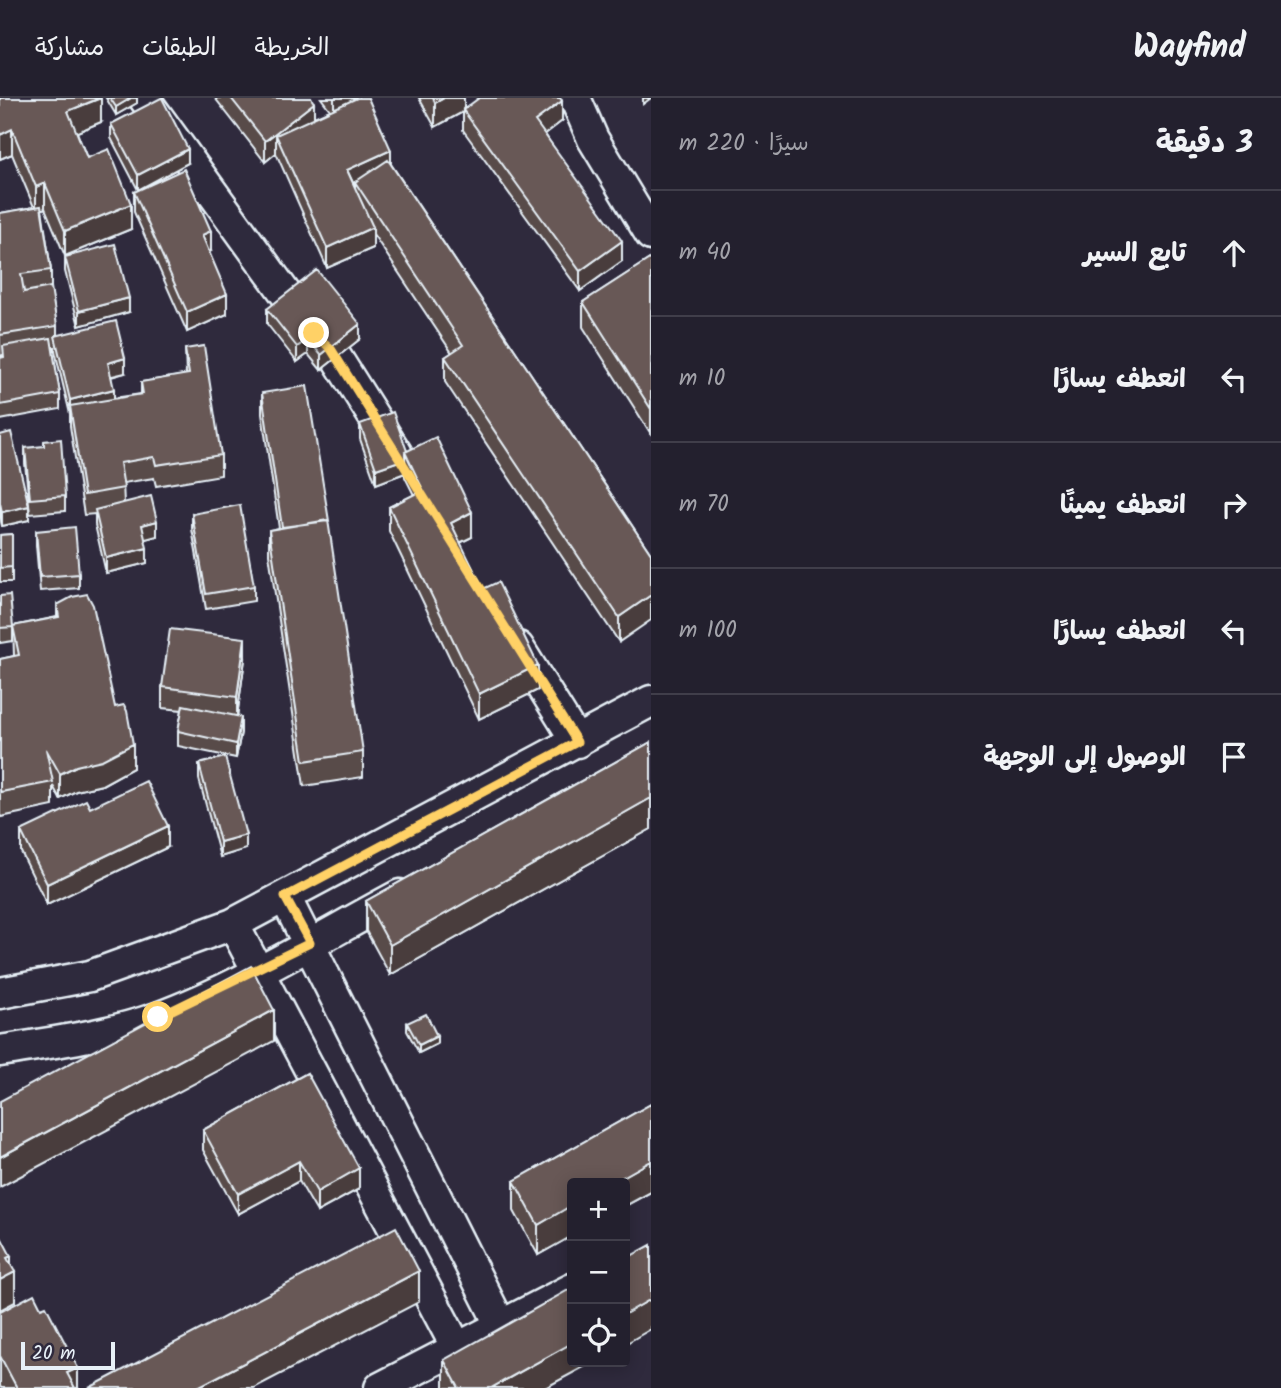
<!DOCTYPE html>
<html lang="ar">
<meta charset="utf-8">
<style>
:root{--surface:#23202e;--page:#2f2d3a;--text:#f1f3f6;--muted:#a3a3aa;--line:#403e4a}
body{margin:0;font-family:Kalam,"Playpen Sans Arabic",sans-serif;background:var(--page);color:var(--text);direction:rtl}
.controls{position:absolute;right:21px;bottom:21px;display:grid;overflow:hidden;border-radius:7px;box-shadow:0 4px 18px #0003}
.controls button{width:63px;height:63px;display:grid;place-items:center;padding:0;border:0;border-bottom:2px solid var(--line);background:var(--surface);color:var(--text);font:35px sans-serif}
.scale{position:absolute;left:21px;bottom:18px;width:94px;box-sizing:border-box;padding-left:7px;border:4px solid #e8f1f8;border-top:0;font-size:19px;line-height:24px;white-space:nowrap;color:#e8f1f8;-webkit-text-stroke:5px #2f2a3d;paint-order:stroke}
.stop{position:absolute;width:21px;height:21px;margin:-16px;border:5px solid #ffd166;border-radius:50%;background:#fff}
.stop.end{background:#ffd166;border-color:#fff;box-shadow:0 2px 7px #0008}
.list{margin:0;padding:0;list-style:none}
h2{display:flex;justify-content:space-between;align-items:center;height:91px;margin:0;padding:0 28px;font-size:30px}
h2 small{font-size:23px;font-weight:400;color:var(--muted)}
.list li{display:grid;grid-template-columns:46px 1fr auto;gap:21px;align-items:center;box-sizing:border-box;height:126px;padding:0 28px;border-top:2px solid var(--line)}
.list b{display:block;font-size:26px;white-space:nowrap}
.list em{font-size:23px;font-style:normal;color:var(--muted)}
.icon{flex:none;width:38px;height:38px;fill:none;stroke:currentColor;stroke-width:2;stroke-linecap:round;stroke-linejoin:round}
.map{position:relative;flex:none;width:651px;height:1290px;overflow:hidden;direction:ltr}
header{display:flex;align-items:center;gap:42px;box-sizing:border-box;height:98px;padding:0 35px;background:var(--surface);border-bottom:2px solid var(--line)}
header strong{font-size:33px}
nav{display:flex;gap:38px;margin-inline-start:auto;font-size:24px}
main{display:flex}
aside{flex:1;background:var(--surface)}
.map>svg:first-child{display:block}
</style>
<header>
<strong>Wayfind</strong>
<nav><a>الخريطة</a><a>الطبقات</a><a>مشاركة</a></nav>
</header>
<main>
<aside>
<h2>3 دقيقة<small>سيرًا · 220 m</small></h2>
<ul class="list">
<li><svg class="icon" aria-label="ahead" viewBox="0 0 24 24"><path d="M12 20V5M6 11l6-6 6 6"/></svg><div><b>تابع السير</b></div><em>40 m</em></li>
<li><svg class="icon" aria-label="left" viewBox="0 0 24 24"><path d="M17 20v-9H6M10 6l-5 5 5 5"/></svg><div><b>انعطف يسارًا</b></div><em>10 m</em></li>
<li><svg class="icon" aria-label="right" viewBox="0 0 24 24"><path d="M7 20v-9h11M14 6l5 5-5 5"/></svg><div><b>انعطف يمينًا</b></div><em>70 m</em></li>
<li><svg class="icon" aria-label="left" viewBox="0 0 24 24"><path d="M17 20v-9H6M10 6l-5 5 5 5"/></svg><div><b>انعطف يسارًا</b></div><em>100 m</em></li>
<li><svg class="icon" aria-label="arrive" viewBox="0 0 24 24"><path d="M6 21V4h12l-3 4 3 4H6"/></svg><div><b>الوصول إلى الوجهة</b></div></li>
</ul>
</aside>
<div class="map">
<svg width="651" height="1290" viewBox="0 0 651 1290">
<rect width="100%" height="100%" fill="#2f2a3d"/>
<filter id="ink" filterUnits="userSpaceOnUse"><feTurbulence type="fractalNoise" baseFrequency=".0143" numOctaves="2"/><feDisplacementMap in="SourceGraphic" scale="14" xChannelSelector="R" yChannelSelector="G"/><feConvolveMatrix kernelMatrix="1 2 1 2 8 2 1 2 1" color-interpolation-filters="sRGB"/></filter>
<g filter="url(#ink)">
<g fill="none" stroke-linecap="round" stroke-linejoin="round">
<g stroke="#e8f1f8" stroke-width="35">
<path id="street" d="M144,0L314,235L331,251L397,356
M575,0L593,41L651,137
M518,549L577,644
M285,799L501,1228
M233,826L457,1250
M0,895L90,878L233,826L651,603
M0,953C53,944 106,938 157,920C239,890 323,838 400,797
M380,1290L572,1191"/>
</g>
<use href="#street" stroke="#2f2a3d" stroke-width="30"/>
</g>
<path fill="#594c4a" stroke="#e8f1f8" stroke-width="2" d="M0,0L101,24L77,34L87,60L131,131L65,158L45,110L42,111L51,172V192L57,228V238L125,275L111,279L114,300L141,296V284L186,277L185,251L221,357V377L156,388L154,380L123,385L124,405L157,438L145,441L147,465L106,475L95,427V416L84,417L70,328V316L55,253V249H52L60,296V311L0,322V260L3,259V257L0,258V115L34,109L12,56L0,61Z
M106,0H137V5L116,17Z
M215,0H311L314,19L330,12L321,0H368L391,66L651,456L619,544L445,284V259L452,255L373,136V150L327,170L276,55L265,64Z
M419,0H464V11L562,23L545,36L622,163L580,193L463,32V14L435,29Z
M111,26L188,65L138,92L111,40Z
M134,94L211,153L209,154L227,216L187,234L134,114Z
M65,159L129,214L79,228L65,173Z
M651,160V336L583,229V204Z
M267,211L360,241L321,272L308,256L297,264L267,226Z
M262,295L363,654V679L304,688L269,456V432L279,430L262,316Z
M360,326L407,353L472,439L460,445L483,491L538,592L479,621L389,433V409L414,397L405,379V375L376,386L360,341Z
M0,337L29,422L2,428L0,420Z
M25,350L65,398V413L30,416L25,365Z
M192,416L254,488V503L206,511L192,431Z
M36,433L79,476V490L40,493L36,447Z
M12,436V484H0V437Z
M0,498L13,529V543L0,545Z
M57,507L115,609L133,670L102,687L76,693L60,701L53,688V708L1,719L0,717V561L14,558L13,528L57,519Z
M245,561L237,618L241,634L236,660L178,648V633L182,612L162,610V589Z
M651,644V731L390,877L366,833V803Z
M199,666L246,751L220,759L199,681Z
M90,710L168,749L47,807L21,754V733Z
M407,925L437,946L419,955L407,933Z
M307,975L359,1091L317,1114L299,1083L238,1116L203,1052V1032Z
M651,1006V1094L625,1108V1085H572V1138L538,1157L514,1113V1083Z
M0,1214L78,1290H1L0,1288Z
M444,1262L545,1290H444Z"/>
<path fill="#483e3c" stroke="#e8f1f8" stroke-width="2" d="M101,0V24L68,38V13Z
M131,0H137V5L116,17V9Z
M334,0H359L334,18Z
M444,0H464V13L463,12V14L435,29V5Z
M643,0H651L643,6Z
M562,3V23L535,44V23Z
M314,5V25L276,37V55L265,64V43Z
M12,31V56L0,61V37Z
M188,51V65L138,92V77Z
M391,52V73L355,84V89L347,72Z
M45,85V110L36,114V89Z
M131,106V131L65,158V133Z
M373,129V150L327,170V150Z
M211,133V153L202,157V137Z
M622,143V163L580,193V173Z
M227,196V216L187,234V214Z
M129,200V214L79,228V213Z
M360,226V241L321,272V257Z
M308,241V256L297,264V249Z
M125,260V275L108,279V265Z
M114,291V306L70,308V302Z
M405,361V375L376,386V371Z
M29,408V422L2,428V414Z
M472,414V439L451,449V425Z
M157,423V438L142,442V427Z
M147,450V465L106,475V460Z
M651,497V522L619,544V519Z
M245,540V561L237,619V599Z
M538,567V592L479,621V596Z
M241,619V634L236,660V646Z
M133,646V670L102,687L76,693L60,701V676L76,668Z
M651,700V731L390,877V847Z
M168,728V749L47,807V786Z
M246,737V751L220,759V744Z
M274,912V943L0,1089V1059Z
M437,938V946L419,955V947Z
M299,1063V1083L238,1116V1096Z
M651,1063V1094L625,1108V1085H612Z
M359,1070V1091L317,1114V1094Z
M572,1107V1138L538,1157V1127Z
M11,1158V1176L15,1174V1204L0,1212V1182L7,1160Z
M419,1173V1204L254,1290H196Z
M651,1201V1231L625,1246V1216Z
M572,1245V1264H593L545,1290H491Z
M78,1270V1290H67V1275Z"/>
<path fill="#675856" stroke="#e8f1f8" stroke-width="2" d="M0,0H100L68,13L87,60L109,51L131,106L65,133L45,85L36,89L12,31L0,37Z
M110,0H131L116,9Z
M161,0H162L188,51L138,77L111,26Z
M231,0H311L314,5L265,43Z
M357,0H368L391,52L347,72L373,129L327,150L276,37Z
M433,0H444L435,5Z
M479,0H560L562,3L535,23L622,143L580,173L463,12Z
M388,62L651,456V497L619,519L445,259L463,247L355,84Z
M184,71L211,133L202,137L227,196L187,214L134,94Z
M41,108L51,172L21,176L24,194L51,189L57,228L0,237V115Z
M115,146L129,200L79,213L65,159Z
M651,160V311L583,204Z
M317,172L360,226L321,257L308,241L297,249L267,211Z
M116,223L125,260L108,265L114,291L70,302L55,238Z
M51,240L60,296L0,307V260L4,259L3,248Z
M204,248L221,357L156,367L154,359L120,365L124,390L84,397L70,308L143,296L141,284L189,276L185,251Z
M307,288L329,423L282,429L262,295Z
M393,314L407,353L405,354V361L376,371L360,326Z
M11,334L29,408L2,414L0,405V337Z
M436,339L472,414L451,425L483,491L498,484L538,567L479,596L389,409L423,392L405,354Z
M61,341L65,398L30,401L25,350L44,348V343Z
M151,398L157,423L142,427L147,450L106,460L95,412Z
M240,407L254,488L206,496L192,416Z
M328,422L363,654L304,663L269,432Z
M75,429L79,476L40,479L36,433Z
M12,436V469L0,470V437Z
M87,496L93,507L115,609L124,607L127,613L133,646L102,662L76,668L60,676L46,651L53,684L1,694L0,692V561L19,557L13,528L59,519L57,507L72,499Z
M10,497L13,529L0,530V498Z
M170,531L245,540L237,599L162,589Z
M183,607L241,619L236,646L178,633Z
M651,644V700L390,847L366,803Z
M225,659L246,737L220,744L199,666Z
M146,683L168,728L47,786L21,733L86,702L90,710Z
M251,868L274,912L0,1059V1003Z
M426,916L437,938L419,947L407,925Z
M307,975L359,1070L317,1094L299,1063L238,1096L203,1032Z
M651,1006V1063L612,1085H572V1107L538,1127L514,1083Z
M396,1129L419,1173L196,1290H89Z
M0,1137L11,1158L7,1160L15,1174L0,1182Z
M651,1147V1201L625,1216V1161Z
M572,1190V1245L491,1290H459L444,1262Z
M34,1196L41,1210L46,1208L78,1270L67,1275L75,1290H17L0,1258V1214Z"/>
</g>
<g fill="none" stroke-linecap="round" stroke-linejoin="round" filter="url(#ink)">
<path stroke="#ffd166" stroke-width="9" d="M158,919L310,845L285,799L577,644L331,251L314,235"/>
</g>
</svg>
<div class="controls">
<button>+</button>
<button>−</button>
<button><svg class="icon" aria-label="locate" viewBox="0 0 24 24"><circle cx="12" cy="12" r="6"/><path d="M12 2v4M12 18v4M2 12h4M18 12h4"/></svg></button>
</div>
<div class="scale">20 m</div>
<div class="stop" style="left:158px;top:919px"></div>
<div class="stop end" style="left:314px;top:235px"></div>
</div>
</main>
